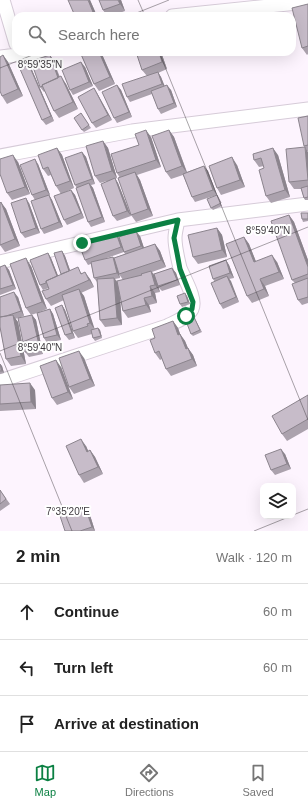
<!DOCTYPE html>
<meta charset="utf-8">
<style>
:root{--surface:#fff;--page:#f6f6f6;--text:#222;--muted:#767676;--line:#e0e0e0;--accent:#0b8043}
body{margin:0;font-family:Arial,sans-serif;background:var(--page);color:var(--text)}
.controls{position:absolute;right:12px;bottom:12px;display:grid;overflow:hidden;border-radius:8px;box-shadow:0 4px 16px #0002}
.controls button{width:36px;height:36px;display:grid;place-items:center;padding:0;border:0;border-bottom:1px solid var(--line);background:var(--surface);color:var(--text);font:20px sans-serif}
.stop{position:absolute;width:12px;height:12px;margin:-9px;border:3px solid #0b8043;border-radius:50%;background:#fff}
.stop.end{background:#0b8043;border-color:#fff;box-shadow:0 1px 4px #0008}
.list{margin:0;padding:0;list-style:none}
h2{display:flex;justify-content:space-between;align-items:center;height:52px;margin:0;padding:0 16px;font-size:17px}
h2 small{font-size:13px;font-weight:400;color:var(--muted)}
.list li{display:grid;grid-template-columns:26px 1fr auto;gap:12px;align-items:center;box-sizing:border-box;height:56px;padding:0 16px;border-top:1px solid var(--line)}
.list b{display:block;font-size:15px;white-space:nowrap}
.list em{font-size:13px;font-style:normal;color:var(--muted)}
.icon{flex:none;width:22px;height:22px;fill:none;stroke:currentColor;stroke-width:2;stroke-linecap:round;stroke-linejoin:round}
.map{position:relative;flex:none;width:308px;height:531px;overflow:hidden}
.search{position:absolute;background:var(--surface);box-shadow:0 4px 16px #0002;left:12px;right:12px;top:12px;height:44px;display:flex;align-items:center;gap:10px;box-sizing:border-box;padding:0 14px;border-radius:12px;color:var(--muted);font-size:15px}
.sheet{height:220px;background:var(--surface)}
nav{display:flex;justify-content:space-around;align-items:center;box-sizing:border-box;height:56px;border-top:1px solid var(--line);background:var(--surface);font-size:11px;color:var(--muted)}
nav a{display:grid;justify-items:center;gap:2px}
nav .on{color:var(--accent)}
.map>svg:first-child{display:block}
</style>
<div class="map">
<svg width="308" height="531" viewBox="0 0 308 531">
<rect width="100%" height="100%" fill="#fdf4fe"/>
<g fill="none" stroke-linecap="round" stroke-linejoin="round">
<g stroke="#d6cbd8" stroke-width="15">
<path id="minor" d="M3,0L16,44
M172,16L308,2
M0,57L41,52
M0,156L132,131L308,109
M0,262L178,220L308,204
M0,381L167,326C175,322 187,318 192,309C197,299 184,278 180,268C178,259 175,248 175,238C175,232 177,226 178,220"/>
</g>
<use href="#minor" stroke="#fff" stroke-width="13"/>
</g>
<path fill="#aba2ad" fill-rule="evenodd" d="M90,0L97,16H75Z
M121,0L125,11L111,16H107L103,10Z
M308,4V54L307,55L302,48Z
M80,52H101L115,84L99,91L94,84Z
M161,52L167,69L158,73L161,77L164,86L171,90L177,107L161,114L158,109L152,94L130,102L127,97L147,76L142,70Z
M3,55L8,62L23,96L7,104L2,96Z
M50,55L53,60L60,77L66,84L78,109L59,118L54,111L45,91L44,92L40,87Z
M29,65L32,70L54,121L46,125L42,120Z
M85,67L93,86L73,95L70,90Z
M117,85L121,90L132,117L117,123L114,118Z
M94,88L97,93L112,120L96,128L92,123Z
M81,113L91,128L84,132L82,130Z
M308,116V151H307L304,146Z
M169,130L174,137L187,172L204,166L208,171L217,195L195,202L192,197L183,175L171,179L166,172Z
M151,137L161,167L137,175L140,180L153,216L136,222L131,215L120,178L117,173L139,145Z
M103,141L108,148L117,178L115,179L118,183L131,216L117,221L113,216L107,181L100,183L95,176Z
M57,148L62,155L74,188L61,194L56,186L51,175L48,176L43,169Z
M82,152L86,157L95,184L91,185L93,188L105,222L91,227L88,222L77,188L75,185Z
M308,152V200H305L304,198L301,189H294L289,182Z
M253,154L278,155L290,197L271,203L266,196L264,168V166L259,167L254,160Z
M18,162L30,194L12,200L7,193Z
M38,164L50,195H49L52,200L63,227L44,234L41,229L35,200L32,195Z
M237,165L245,187L221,195L217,188Z
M71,190L75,195L84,218L67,225L64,220Z
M217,195L222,206L213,210L211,208Z
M0,203L6,209L20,246L5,252L0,245Z
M29,203L40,233L25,238L21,233Z
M308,213V221L303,222L302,219Z
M289,215L294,222L308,260V303L302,305L298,300L295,283L292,280Z
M217,228L222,235L227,257L198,264L193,257Z
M140,236L144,248L155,244L160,251L166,267L152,272L154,274L172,268L176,273L180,285L162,291L158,287L160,292L155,293L157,303L149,305L151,312L128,318L123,311L120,296L122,325L105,327L100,320L97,282L94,278L91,264L88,265L85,260L119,238ZM124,252L125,254L114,258L113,257L104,259ZM119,274L123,280L117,281L115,279L120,278Z
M244,237L249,244L256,262H277L284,279L265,286L269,296L252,303L247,296Z
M62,251L65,256L70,270L82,273L90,279L94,287L81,293L84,296L94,329L98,328L100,330L102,338L95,341L93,338L92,334L78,338L73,331L64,300L51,306L46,299L49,288L43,290L40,285L48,253L51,258L58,276L62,274Z
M226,260L229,265L234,278L229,279L239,302L223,309L220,304L215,282L213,279Z
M5,265L9,270L16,289L0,295V267Z
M31,266L47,309L37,313L50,309L53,314L61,340L47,343L44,338L37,313L31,315L26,308Z
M187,296L190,304L182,307L180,304Z
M18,297L24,316L15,319L18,322L26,364L11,366L6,359L0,327Z
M62,305L65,310L75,338L69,340L65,335Z
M32,315L36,320L43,354L29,357L25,352Z
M194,317L202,332L193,336L191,334Z
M173,321L178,328L180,334L185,341L188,348L193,355L197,366L171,376L166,369L162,359L160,360L155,353V338Z
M84,358L95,386L74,394L69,387Z
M0,364L2,366L4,373L0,374Z
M61,367L73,399L57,405L52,398Z
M0,385L35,390L36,409L0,411Z
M308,395V429L287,441L282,434Z
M86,446L88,451L90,450L95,457L103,474L84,483L79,475Z
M285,454L291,469L275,475L271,470Z
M0,490L10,504L0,511Z
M85,507L89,512L95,531H65Z"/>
<path fill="#8b848d" d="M88,0H90L97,16H96L93,12Z
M118,0H121L125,11L120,4Z
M99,52H101L115,84L110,77Z
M159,52H161L167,69L162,62Z
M3,55L8,62L23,96L18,89Z
M50,55L53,60L62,85L59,80Z
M81,62L85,67L93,86L89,82Z
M29,65L32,70L54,121L51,116Z
M158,72L161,77L166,89L162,84Z
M61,76L66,84L78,109L73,102Z
M117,85L121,90L132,117L129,112Z
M167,85L171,90L177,107L174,103Z
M94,88L97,93L112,120L108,115Z
M146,130L151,137L161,167L156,160Z
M169,130L174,137L187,173L182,166Z
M103,141L108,148L117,178L112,171Z
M305,147L308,152V180Z
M57,148L62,155L74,188L70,181Z
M273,148L278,155L290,197L285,190Z
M82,152L86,157L95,184L92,179Z
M13,155L18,162L30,194L25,187Z
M232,157L237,165L245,187L240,180Z
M35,159L38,164L50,195L46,190Z
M204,166L208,171L217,195L213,190Z
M135,172L140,180L153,216L148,209Z
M115,178L118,183L131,216L127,211Z
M89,183L93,188L105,222L102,217Z
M71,190L75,195L84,218L81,213Z
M49,195L52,200L63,227L59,222Z
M26,198L29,203L40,233L36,228Z
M1,202L6,209L20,246L15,239Z
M289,215L294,222L308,260V267Z
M217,228L222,235L227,257L222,250Z
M136,231L140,236L145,251L141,246Z
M116,233L119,238L124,252L121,247Z
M244,237L249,244L259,269L254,262Z
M155,244L160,251L166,267L161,260Z
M62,251L65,256L72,276L69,271Z
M48,253L51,258L61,283L57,278Z
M272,255L277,262L284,279L279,272Z
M113,257L116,262L120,278L117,273Z
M26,258L31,266L47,309L42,302Z
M226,260L229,265L234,278L230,273Z
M5,265L9,270L16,289L13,285Z
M172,268L176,273L180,285L177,280Z
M151,271L156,278L160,292L155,285Z
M85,272L90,279L94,287L89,280Z
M227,276L231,281L239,302L236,297Z
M114,278L119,285L122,325L117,318Z
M260,279L265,286L269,296L264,289Z
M150,286L155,293L157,303L152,296Z
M79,289L84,296L95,330L90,323Z
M14,292L18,297L24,316L21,311Z
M185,293L187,296L190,304L188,302Z
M144,298L149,305L151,312L146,305Z
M62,305L65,310L75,338L72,333Z
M50,309L53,314L61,340L57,335Z
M13,315L18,322L26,364L21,356Z
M32,315L36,320L43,354L40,349Z
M173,321L178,328L183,342L178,335Z
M98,328L100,330L102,338L101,336Z
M180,334L185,341L191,356L186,349Z
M188,348L193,355L197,366L192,359Z
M79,351L84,358L95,386L90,379Z
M56,360L61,367L73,399L68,392Z
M0,364L2,366L4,373L2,371Z
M30,383L35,390L36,409L31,402Z
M81,439L86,446L92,459L87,452Z
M281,449L285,454L291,469L287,464Z
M90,450L95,457L103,474L98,467Z
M85,507L89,512L95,531L92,527Z"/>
<path fill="#c7bcc9" stroke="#8b848d" d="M68,0H88L93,12L83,16H75Z
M99,0H118L120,4L103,10Z
M308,4V46L302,48L292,8Z
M80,52H99L110,77L94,84Z
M136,52H159L162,62L142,70Z
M3,55L18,89L2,96L0,91V57Z
M50,55L58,78L42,85L43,86L40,87L31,61Z
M81,62L89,82L70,90L62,70Z
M29,65L51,116L42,120L20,69Z
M158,72L162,84L127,97L122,84Z
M61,76L73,102L54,111L42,85Z
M117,85L129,112L114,118L102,92Z
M167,85L174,103L158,109L151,91Z
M94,88L108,115L92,123L78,97Z
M81,113L89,125L82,130L74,118Z
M308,116V145L304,146L298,118Z
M146,130L156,160L117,173L111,154L139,145L135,134Z
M169,130L182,166L166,172L152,136Z
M103,141L112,171L95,176L86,146Z
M305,147L308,180L289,182L286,149Z
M57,148L70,181L56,186L48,167L43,169L38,155Z
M273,148L285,190L266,196L259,170L264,168L261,158L254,160L253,154Z
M82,152L92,179L75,185L65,158Z
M13,155L25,187L7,193L0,174V159Z
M232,157L240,180L217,188L209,166Z
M35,159L46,190L32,195L20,165Z
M204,166L213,190L192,197L183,174Z
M135,172L148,209L131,215L118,178Z
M115,178L127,211L113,216L101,184Z
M89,183L102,217L88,222L76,188Z
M308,186V197L304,198L301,188Z
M71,190L81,213L64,220L54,196Z
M49,195L59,222L41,229L31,201Z
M217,195L221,203L211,208L207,199Z
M26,198L36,228L21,233L11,203Z
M1,202L15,239L0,245V203Z
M301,213H308V219H302Z
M289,215L308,267V274L292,280L271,221Z
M217,228L222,250L193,257L188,235Z
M136,231L141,246L124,252L119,237Z
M116,233L121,247L85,260L80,247Z
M244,237L254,262L272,255L279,272L260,279L264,289L247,296L226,244Z
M155,244L161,260L119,274L114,258Z
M62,251L69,271L61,274L54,253Z
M48,253L57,276L46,281V283L40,285L30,260Z
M113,257L117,273L94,278L91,262Z
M26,258L42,302L26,308L10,264Z
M226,260L230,273L213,279L209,266Z
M5,265L13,285L0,289V267Z
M78,267L81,274L85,272L89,280L46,299L42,291L49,289L46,281Z
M172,268L177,280L158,286L154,274Z
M151,271L155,285L150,286L152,296L144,298L146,305L123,311L117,281L142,275L141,274Z
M227,276L236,297L220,304L211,283Z
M114,278L117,318L100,320L97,279Z
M308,278V297L298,300L292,284Z
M79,289L90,323L87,324L88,326L73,331L62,295Z
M14,292L21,311L6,316L0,317V297Z
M185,293L188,302L180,304L177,296Z
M62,305L72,333L65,335L55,308Z
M50,309L57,335L44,338L37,313Z
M13,315L21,356L6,359L0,327V317Z
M32,315L40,349L25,352L18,318Z
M194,317L200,330L191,334L186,321Z
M173,321L178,335L180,334L186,349L188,348L192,359L166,369L159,351L155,353L150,340L155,338L152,329Z
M98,328L101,336L93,338L91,330Z
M79,351L90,379L69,387L59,358Z
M56,360L68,392L52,398L40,366Z
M0,364L2,371H0Z
M30,383L31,402L0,404V385Z
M308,395V419L282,434L272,416Z
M81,439L87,452L90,450L98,467L79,475L66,446Z
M281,449L287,464L271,470L265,455Z
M0,490L6,499L0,504Z
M85,507L92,527L80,531H65L60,516Z"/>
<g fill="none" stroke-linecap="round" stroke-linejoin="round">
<path stroke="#0b8043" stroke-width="5" d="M82,243L178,220L174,238L177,253L180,269L193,302L192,309L186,316"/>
</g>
<path fill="none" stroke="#3e3a3f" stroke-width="1" stroke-opacity="0.45" d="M138,0L145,16M129,16L169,0M159,52L308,420M0,68L40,52M0,351L308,227M0,353L72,531M293,515L308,509M254,531L291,516"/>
<g font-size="10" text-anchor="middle" fill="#3e3a3f" stroke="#fff" stroke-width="4" stroke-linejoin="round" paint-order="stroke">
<text x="40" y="68">8°59'35"N</text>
<text x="268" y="234">8°59'40"N</text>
<text x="40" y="351">8°59'40"N</text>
<text x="68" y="515">7°35'20"E</text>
</g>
</svg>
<div class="controls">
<button><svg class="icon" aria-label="layers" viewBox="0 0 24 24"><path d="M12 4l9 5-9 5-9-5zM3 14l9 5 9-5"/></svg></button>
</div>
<div class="stop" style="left:186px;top:316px"></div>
<div class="stop end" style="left:82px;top:243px"></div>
<div class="search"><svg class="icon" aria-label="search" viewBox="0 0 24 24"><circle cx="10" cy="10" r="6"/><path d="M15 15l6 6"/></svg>Search here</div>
</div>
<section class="sheet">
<h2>2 min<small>Walk · 120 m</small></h2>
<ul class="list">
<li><svg class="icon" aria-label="ahead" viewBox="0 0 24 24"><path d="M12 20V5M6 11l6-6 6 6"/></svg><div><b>Continue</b></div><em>60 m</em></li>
<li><svg class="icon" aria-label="left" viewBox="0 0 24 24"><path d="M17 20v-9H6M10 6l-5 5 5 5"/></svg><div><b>Turn left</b></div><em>60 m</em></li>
<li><svg class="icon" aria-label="arrive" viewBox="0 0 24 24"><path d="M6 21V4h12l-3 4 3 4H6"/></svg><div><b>Arrive at destination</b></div></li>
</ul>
</section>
<nav>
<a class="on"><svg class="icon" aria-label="map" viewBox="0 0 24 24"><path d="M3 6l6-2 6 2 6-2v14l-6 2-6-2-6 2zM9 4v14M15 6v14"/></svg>Map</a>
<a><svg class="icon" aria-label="directions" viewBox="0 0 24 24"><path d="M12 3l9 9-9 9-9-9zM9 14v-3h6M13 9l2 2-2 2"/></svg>Directions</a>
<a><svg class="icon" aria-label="saved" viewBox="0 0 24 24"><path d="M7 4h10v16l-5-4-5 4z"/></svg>Saved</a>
</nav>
